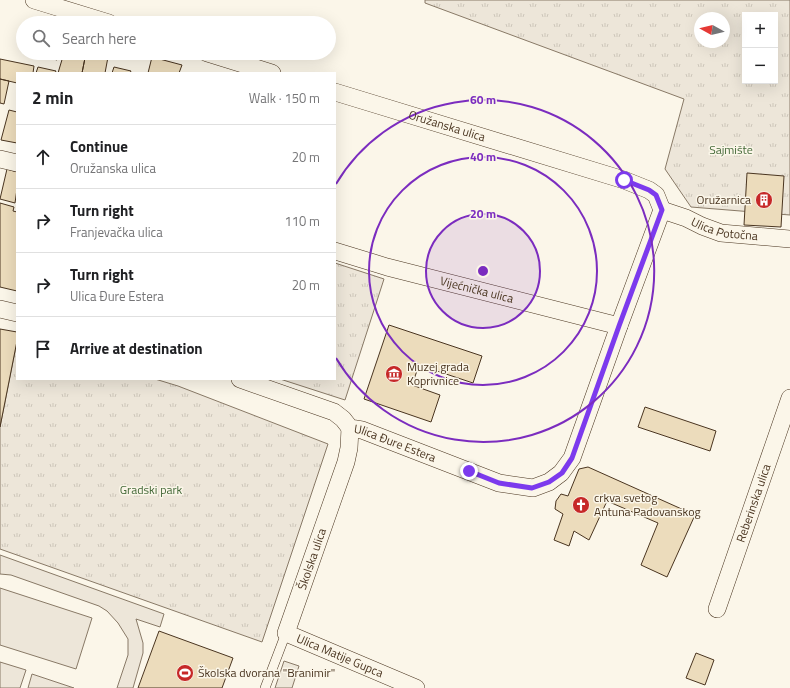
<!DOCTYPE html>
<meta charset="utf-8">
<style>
:root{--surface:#fff;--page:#f2f2f2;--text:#202124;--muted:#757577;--line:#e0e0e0}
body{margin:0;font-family:"Titillium Web",sans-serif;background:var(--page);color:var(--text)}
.controls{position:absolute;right:12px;top:12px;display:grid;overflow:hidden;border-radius:0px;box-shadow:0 4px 16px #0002}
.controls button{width:36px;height:36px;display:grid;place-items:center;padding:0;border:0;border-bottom:1px solid var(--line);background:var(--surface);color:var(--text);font:20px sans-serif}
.compass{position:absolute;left:694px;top:12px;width:36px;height:36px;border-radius:50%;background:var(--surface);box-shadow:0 4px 16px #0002;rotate:278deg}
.stop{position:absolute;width:12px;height:12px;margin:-9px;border:3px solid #7c3aed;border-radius:50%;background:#fff}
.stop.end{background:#7c3aed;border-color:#fff;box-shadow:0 1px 4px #0008}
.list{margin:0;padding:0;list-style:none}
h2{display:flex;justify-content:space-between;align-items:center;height:52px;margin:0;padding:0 16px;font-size:17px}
h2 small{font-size:13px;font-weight:400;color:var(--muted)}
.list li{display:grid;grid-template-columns:26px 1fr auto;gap:12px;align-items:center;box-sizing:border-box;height:64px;padding:0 16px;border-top:1px solid var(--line)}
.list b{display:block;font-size:15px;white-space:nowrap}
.list p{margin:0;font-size:13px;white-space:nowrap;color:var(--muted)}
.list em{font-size:13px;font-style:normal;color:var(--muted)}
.icon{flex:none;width:22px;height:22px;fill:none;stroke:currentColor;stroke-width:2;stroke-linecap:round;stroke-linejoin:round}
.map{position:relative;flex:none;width:790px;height:688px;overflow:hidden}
.search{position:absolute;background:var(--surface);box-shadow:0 4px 16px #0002;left:16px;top:16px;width:320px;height:44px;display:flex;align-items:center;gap:10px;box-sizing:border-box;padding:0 14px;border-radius:22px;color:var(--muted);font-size:15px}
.panel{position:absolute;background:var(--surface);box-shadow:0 4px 16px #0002;left:16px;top:72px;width:320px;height:308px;border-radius:0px}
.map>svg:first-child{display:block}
</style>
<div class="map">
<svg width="790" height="688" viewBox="0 0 790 688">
<defs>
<pattern id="grass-tufts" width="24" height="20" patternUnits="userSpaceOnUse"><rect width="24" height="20" fill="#ede6d9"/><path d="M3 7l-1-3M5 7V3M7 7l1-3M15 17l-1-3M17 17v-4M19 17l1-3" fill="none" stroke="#cdc6ba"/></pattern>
</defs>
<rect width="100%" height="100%" fill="#fbf6e9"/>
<path fill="url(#grass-tufts)" stroke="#887966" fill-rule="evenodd" d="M425,0H790V215L691,207L665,169L684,99L425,3ZM745,15H775V81H745ZM700,18H724V42H700Z
M335,263L384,279L345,400L280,379H335Z
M17,341V379H155L178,386L328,444L262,642L0,549V427Z"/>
<path fill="#ede6d9" stroke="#887966" d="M0,555L164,614L160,627L136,619L143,643V653L133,688H117L128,655V639L118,623L107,611L99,606L11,575L0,574Z
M0,588L92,618L76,669L0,645Z
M0,662L26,670L20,688H0Z
M32,674L74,688H28Z"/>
<path fill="#ede7d9" stroke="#887966" d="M284,661L299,666L292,688H275Z"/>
<path fill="#ecdcbc" stroke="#4a3520" d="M33,53H59L57,60Z
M64,53H86L82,73H58Z
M86,53H112V58L108,57L105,73H82Z
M152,57L182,65L179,73H148Z
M0,59L34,66L33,73H17V83L0,79Z
M38,67L56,71L55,73H36Z
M114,67L131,71L130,73H112Z
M0,79L9,81L4,104L0,103Z
M9,110L17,112V143L1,140Z
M7,169L17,172V189L15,203L0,199Z
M747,173L784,176L781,227L744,225Z
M0,203L14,207L13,211L17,212V291L0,287Z
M389,325L482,356L473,383L419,365L412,385L440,395L431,422L364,399Z
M0,329L17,332V341L0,427Z
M645,407L716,431L710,451L638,427Z
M588,467L695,515L667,577L641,565L658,523L607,501L589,540L574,531L569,546L554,540L563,514L555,509L556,501L561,494L568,496L579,469Z
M159,631L233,658L222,688H138Z
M696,653L714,660L705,685L686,678Z"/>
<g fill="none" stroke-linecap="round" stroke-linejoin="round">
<g stroke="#4a3520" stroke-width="10">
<path id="service" d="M265,688L286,633"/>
</g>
<g stroke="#4a3520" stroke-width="18">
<g id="minor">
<path d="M34,0L109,23"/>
<path d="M207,53L272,73"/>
<path id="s1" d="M335,92L624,180L649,190L656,195L662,210"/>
<path d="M0,159L17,163"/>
<path id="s2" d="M662,210L686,218L702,226L721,233L790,239"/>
<path id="s3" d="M335,251L387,267L619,326"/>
<path d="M0,309L17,313"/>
<path id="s4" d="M240,379L334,412L343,419L350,428L362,430L499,483L533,488L549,482L561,473L572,458L619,326L662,210"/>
<path id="s5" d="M350,428L349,448L346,462L286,633L416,688"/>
<path id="s6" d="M717,609L790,398"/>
</g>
</g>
<use href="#service" stroke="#fbf6e9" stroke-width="9"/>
<use href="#minor" stroke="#fbf6e9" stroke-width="17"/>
</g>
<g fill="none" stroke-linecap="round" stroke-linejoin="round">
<path stroke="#7c3aed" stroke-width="5" d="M469,471L499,483L532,488L549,482L562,473L572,458L619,326L662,210L656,195L649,190L624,180"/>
</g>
<circle cx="483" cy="271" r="57" fill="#7b2cbf" fill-opacity=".12"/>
<g fill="none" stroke="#7b2cbf" stroke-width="2">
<circle cx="483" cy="271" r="57"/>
<circle cx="483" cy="271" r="114"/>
<path d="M336 184A171 171 0 1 1 336 358"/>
</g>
<defs>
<g id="building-disc" transform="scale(0.9)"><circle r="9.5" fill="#c62828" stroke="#fbf6e9"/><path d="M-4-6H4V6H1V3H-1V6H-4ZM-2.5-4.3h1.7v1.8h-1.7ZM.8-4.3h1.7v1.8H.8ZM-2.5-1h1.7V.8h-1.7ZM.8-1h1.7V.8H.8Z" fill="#fff"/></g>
<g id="museum-disc" transform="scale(0.9)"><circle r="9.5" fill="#c62828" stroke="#fbf6e9"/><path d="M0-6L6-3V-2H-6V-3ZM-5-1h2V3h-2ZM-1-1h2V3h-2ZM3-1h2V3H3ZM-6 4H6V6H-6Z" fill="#fff"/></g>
<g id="church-disc" transform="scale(0.9)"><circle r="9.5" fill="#c62828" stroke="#fbf6e9"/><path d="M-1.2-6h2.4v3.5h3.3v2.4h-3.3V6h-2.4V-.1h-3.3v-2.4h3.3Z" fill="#fff"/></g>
<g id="stadium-disc" transform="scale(0.9)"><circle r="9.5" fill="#c62828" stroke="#fbf6e9"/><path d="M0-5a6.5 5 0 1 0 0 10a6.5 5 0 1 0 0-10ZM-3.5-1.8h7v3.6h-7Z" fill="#fff"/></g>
</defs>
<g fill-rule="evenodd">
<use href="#building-disc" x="764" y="200"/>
<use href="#museum-disc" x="394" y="374"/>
<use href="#church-disc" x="581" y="505"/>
<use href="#stadium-disc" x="185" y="673"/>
</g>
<g text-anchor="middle" stroke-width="3" stroke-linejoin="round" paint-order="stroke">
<g font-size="12" fill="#4a3520" stroke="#fbf6e9">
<text dy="4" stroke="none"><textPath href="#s1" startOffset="117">Oružanska ulica</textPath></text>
<text dy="4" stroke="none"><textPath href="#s2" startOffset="66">Ulica Potočna</textPath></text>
<text dy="4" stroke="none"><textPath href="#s3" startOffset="147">Vijećnička ulica</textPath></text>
<text dy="4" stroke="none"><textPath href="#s4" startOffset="170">Ulica Đure Estera</textPath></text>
<text dy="4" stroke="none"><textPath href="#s6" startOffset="112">Reberinska ulica</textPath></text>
<text transform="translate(312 559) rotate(-71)" y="4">Školska ulica</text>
<text dy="4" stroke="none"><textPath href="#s5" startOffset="274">Ulica Matije Gupca</textPath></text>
</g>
<g font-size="12" fill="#436837" stroke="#fbf6e9">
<text x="731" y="154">Sajmište</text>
<text x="151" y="494">Gradski park</text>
</g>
<g font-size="12" fill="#4a3520" stroke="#fbf6e9" text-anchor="start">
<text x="751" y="204" text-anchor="end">Oružarnica</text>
<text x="407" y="371">Muzej grada<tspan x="407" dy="14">Koprivnice</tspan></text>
<text x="594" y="502">crkva svetog<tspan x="594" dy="14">Antuna Padovanskog</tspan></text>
<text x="198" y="677">Školska dvorana "Branimir"</text>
</g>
</g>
<circle cx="483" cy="271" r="6" fill="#7b2cbf" stroke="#fbf6e9" stroke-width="2"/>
<g font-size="12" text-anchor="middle" font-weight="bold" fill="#7b2cbf" stroke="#fbf6e9" stroke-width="3" stroke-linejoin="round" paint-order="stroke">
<text x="483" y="104">60 m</text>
<text x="483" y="161">40 m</text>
<text x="483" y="218">20 m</text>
</g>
</svg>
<div class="controls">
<button>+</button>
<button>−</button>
</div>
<svg class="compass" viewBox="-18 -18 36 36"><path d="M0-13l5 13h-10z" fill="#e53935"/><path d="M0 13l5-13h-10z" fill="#757577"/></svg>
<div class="stop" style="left:624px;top:180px"></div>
<div class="stop end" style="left:469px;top:471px"></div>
<div class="search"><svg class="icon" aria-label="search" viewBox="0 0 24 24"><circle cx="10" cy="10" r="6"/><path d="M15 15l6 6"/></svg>Search here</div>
<section class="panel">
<h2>2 min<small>Walk · 150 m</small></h2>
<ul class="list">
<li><svg class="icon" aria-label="ahead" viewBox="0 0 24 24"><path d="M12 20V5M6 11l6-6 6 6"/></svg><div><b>Continue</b><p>Oružanska ulica</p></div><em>20 m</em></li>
<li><svg class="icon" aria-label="right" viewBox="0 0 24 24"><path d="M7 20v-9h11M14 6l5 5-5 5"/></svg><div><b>Turn right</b><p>Franjevačka ulica</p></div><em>110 m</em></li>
<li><svg class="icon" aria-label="right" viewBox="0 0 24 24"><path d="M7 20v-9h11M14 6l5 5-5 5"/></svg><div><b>Turn right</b><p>Ulica Đure Estera</p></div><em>20 m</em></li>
<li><svg class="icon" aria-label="arrive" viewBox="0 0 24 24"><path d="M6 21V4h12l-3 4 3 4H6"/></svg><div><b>Arrive at destination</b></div></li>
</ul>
</section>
</div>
